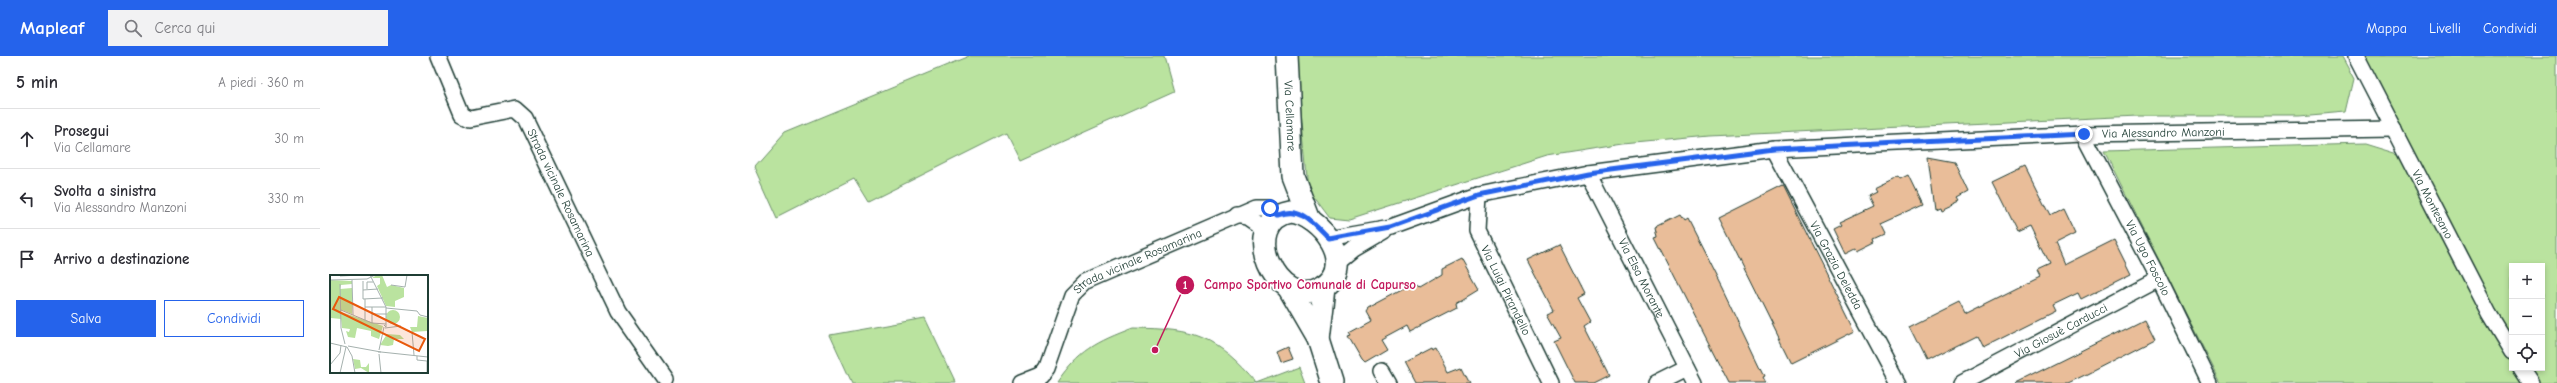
<!DOCTYPE html>
<html lang="it">
<meta charset="utf-8">
<style>
:root{--surface:#fff;--page:#f2f2f3;--text:#2b2b33;--muted:#7c7c81;--line:#e1e1e2;--accent:#2563eb}
body{margin:0;font-family:"Comic Neue",sans-serif;background:var(--page);color:var(--text)}
.controls{position:absolute;right:12px;bottom:12px;display:grid;overflow:hidden;border-radius:0px;box-shadow:0 2px 6px #0003}
.controls button{width:36px;height:36px;display:grid;place-items:center;padding:0;border:0;border-bottom:1px solid var(--line);background:var(--surface);color:var(--text);font:20px sans-serif}
.stop{position:absolute;width:12px;height:12px;margin:-9px;border:3px solid #2563eb;border-radius:50%;background:#fff}
.stop.end{background:#2563eb;border-color:#fff;box-shadow:0 1px 4px #0008}
.list{margin:0;padding:0;list-style:none}
h2{display:flex;justify-content:space-between;align-items:center;height:52px;margin:0;padding:0 16px;font-size:17px}
h2 small{font-size:13px;font-weight:400;color:var(--muted)}
.list li{display:grid;grid-template-columns:26px 1fr auto;gap:12px;align-items:center;box-sizing:border-box;height:60px;padding:0 16px;border-top:1px solid var(--line)}
.list b{display:block;font-size:15px;white-space:nowrap}
.list p{margin:0;font-size:13px;white-space:nowrap;color:var(--muted)}
.list em{font-size:13px;font-style:normal;color:var(--muted)}
.actions{display:flex;gap:8px;padding:12px 16px}
.actions a{flex:1;padding:9px 0;border:1px solid var(--accent);border-radius:0px;text-align:center;font-size:14px;color:var(--accent)}
.actions .main{background:var(--accent);color:#fff}
.icon{flex:none;width:22px;height:22px;fill:none;stroke:currentColor;stroke-width:2;stroke-linecap:round;stroke-linejoin:round}
.map{position:relative;flex:none;width:2237px;height:327px;overflow:hidden}
header{display:flex;align-items:center;gap:24px;box-sizing:border-box;height:56px;padding:0 20px;background:var(--accent);color:#fff}
header strong{font-size:19px}
nav{display:flex;gap:22px;margin-inline-start:auto;font-size:14px}
.search{width:280px;height:36px;background:var(--page);display:flex;align-items:center;gap:10px;box-sizing:border-box;padding:0 14px;border-radius:0px;color:var(--muted);font-size:15px}
main{display:flex}
aside{flex:1;background:var(--surface)}
.map>svg:first-child{display:block}
</style>
<header>
<strong>Mapleaf</strong>
<div class="search"><svg class="icon" aria-label="search" viewBox="0 0 24 24"><circle cx="10" cy="10" r="6"/><path d="M15 15l6 6"/></svg>Cerca qui</div>
<nav><a>Mappa</a><a>Livelli</a><a>Condividi</a></nav>
</header>
<main>
<aside>
<h2>5 min<small>A piedi · 360 m</small></h2>
<ul class="list">
<li><svg class="icon" aria-label="ahead" viewBox="0 0 24 24"><path d="M12 20V5M6 11l6-6 6 6"/></svg><div><b>Prosegui</b><p>Via Cellamare</p></div><em>30 m</em></li>
<li><svg class="icon" aria-label="left" viewBox="0 0 24 24"><path d="M17 20v-9H6M10 6l-5 5 5 5"/></svg><div><b>Svolta a sinistra</b><p>Via Alessandro Manzoni</p></div><em>330 m</em></li>
<li><svg class="icon" aria-label="arrive" viewBox="0 0 24 24"><path d="M6 21V4h12l-3 4 3 4H6"/></svg><div><b>Arrivo a destinazione</b></div></li>
</ul>
<div class="actions"><a class="main">Salva</a><a>Condividi</a></div>
</aside>
<div class="map">
<svg width="2237" height="327" viewBox="0 0 2237 327">
<rect width="100%" height="100%" fill="#fff"/>
<filter id="ink" filterUnits="userSpaceOnUse"><feTurbulence type="fractalNoise" baseFrequency=".025" numOctaves="2"/><feDisplacementMap in="SourceGraphic" scale="8" xChannelSelector="R" yChannelSelector="G"/><feConvolveMatrix kernelMatrix="1 2 1 2 8 2 1 2 1" color-interpolation-filters="sRGB"/></filter>
<g filter="url(#ink)">
<path fill="#bae39f" stroke="#6c906a" fill-rule="evenodd" d="M649,0H844L854,36L700,105L686,77L548,146L534,123L457,162L434,111L465,76Z
M976,0H2022L2034,22L2026,56L1978,60H1818L1390,80L1304,88L1227,100L1029,163L1009,161L988,133Z
M2036,0H2237V327H1901L1784,95L2045,88L2084,100ZM2192,210H2222V312H2192Z
M605,262L636,327H532L510,279Z
M813,272C876,273 895,279 937,327L979,311L985,327H737C760,294 776,286 813,272Z"/>
<path fill="#e9bd99" stroke="#1f3d34" d="M1607,101L1634,106L1648,136L1637,142L1639,145L1620,154L1619,151L1614,153Z
M1705,110L1730,160L1743,153L1755,178L1735,188L1744,209L1794,184L1811,218L1761,243L1758,237L1733,249L1736,255L1662,292L1656,280L1606,305L1589,271L1639,246L1645,258L1719,221L1716,215L1729,209L1710,170L1697,176L1672,126Z
M1589,120L1603,149L1561,168L1566,178L1555,183L1556,186L1538,195L1537,192L1525,198L1513,173L1521,169L1519,166L1553,150L1548,140L1556,136L1554,133L1579,121L1581,124Z
M1463,130L1535,275L1471,307L1399,162Z
M1360,159L1364,165L1367,163L1402,232L1444,320L1442,321L1445,327H1409L1335,182L1338,181L1336,171Z
M1239,189L1264,238L1257,242L1270,266L1264,270L1289,319L1273,327H1255L1234,285L1241,282L1227,257L1234,254L1208,204Z
M1142,203L1159,233L1136,247L1137,252L1090,276L1087,270L1061,284L1067,294L1045,307L1042,304L1028,280L1031,279L1029,276L1051,264L1046,255L1048,252L1093,228L1098,233L1122,219V213Z
M1825,263L1835,283L1767,318L1748,327H1696Z
M968,291L973,303L961,307L957,296Z
M1111,292L1112,294L1116,292L1128,316L1141,311L1149,327H1095L1084,306Z"/>
<g fill="none" stroke-linecap="round" stroke-linejoin="round">
<g stroke="#1f3d34" stroke-width="18">
<g id="street">
<path id="s1" d="M118,0L142,58L150,62L195,53L205,62L298,256L345,323"/>
<path id="s2" d="M2036,0L2169,258L2192,296"/>
<path id="s3" d="M1763,78L1839,223L1890,327"/>
<path id="s4" d="M1454,93L1579,327"/>
<path id="s5" d="M1268,117L1375,327"/>
<path id="s6" d="M1159,139L1157,175L1231,327"/>
<path d="M917,159L929,161L945,172"/>
<path id="s7" d="M1008,182L1071,171L1159,139L1268,117L1454,93L1763,78L2074,73"/>
<path d="M1017,207L1034,193L1063,176"/>
<path d="M2201,312L2211,327"/>
<path d="M1062,315L1069,327"/>
<path id="s8" d="M703,327L721,320L726,313L752,239L765,226L937,152H949L958,159"/>
<path d="M1337,327L1367,312"/>
<path id="s9" d="M1642,327L1839,223"/>
</g>
</g>
<g stroke="#1f3d34" stroke-width="24">
<g id="secondary">
<path id="s10" d="M967,0L973,120L990,164"/>
<path d="M970,156C1000,159 1040,210 1001,232C957,258 917,166 970,156Z"/>
<path d="M969,233L998,283L1012,327"/>
<path d="M998,283L1004,231"/>
</g>
</g>
<use href="#street" stroke="#fff" stroke-width="15"/>
<use href="#secondary" stroke="#fff" stroke-width="21"/>
</g>
</g>
<g fill="none" stroke-linecap="round" stroke-linejoin="round" filter="url(#ink)">
<path stroke="#2563eb" stroke-width="5" d="M950,152L958,159C980,150 994,168 1008,182L1070,171L1159,139L1268,117L1454,93L1764,78"/>
</g>
<g text-anchor="middle" stroke-width="3.5" stroke-linejoin="round" paint-order="stroke">
<g font-size="12" fill="#1f3d34" stroke="#fff">
<text dy="4" stroke="none"><textPath href="#s10" startOffset="60">Via Cellamare</textPath></text>
<text dy="4" stroke="none"><textPath href="#s7" startOffset="846">Via Alessandro Manzoni</textPath></text>
<text dy="4" stroke="none"><textPath href="#s1" startOffset="214">Strada vicinale Rosamarina</textPath></text>
<text dy="4" stroke="none"><textPath href="#s2" startOffset="167">Via Montesano</textPath></text>
<text dy="4" stroke="none"><textPath href="#s3" startOffset="140">Via Ugo Foscolo</textPath></text>
<text dy="4" stroke="none"><textPath href="#s8" startOffset="181">Strada vicinale Rosamarina</textPath></text>
<text dy="4" stroke="none"><textPath href="#s4" startOffset="132">Via Grazia Deledda</textPath></text>
<text dy="4" stroke="none"><textPath href="#s5" startOffset="118">Via Elsa Morante</textPath></text>
<text dy="4" stroke="none"><textPath href="#s6" startOffset="102">Via Luigi Pirandello</textPath></text>
<text dy="4" stroke="none"><textPath href="#s9" startOffset="112">Via Giosuè Carducci</textPath></text>
</g>
</g>
<g transform="translate(10 219)">
<rect width="98" height="98" fill="#fff"/>
<path d="M47,0H52L57,12L61,10L74,13V22L65,26V32L56,31L47,11L50,9V3H42ZM0,5L22,6V9L11,10L10,14L22,13V39L12,35L11,37L53,51L49,64L41,61V56L27,53L25,63L18,62L16,56L19,57L20,54L12,53L11,44L1,43ZM56 42a7 7 0 1 1 14 0a7 7 0 1 1-14 0ZM88,41L98,43L97,56L82,57L80,52H87ZM57,59L70,60L74,64H64L63,70L58,71L50,70ZM23,84L30,85L31,92H36L39,88V98L31,93L25,94Z" fill="#bae39f"/>
<path fill="none" stroke="#a5b1ae" stroke-width="1" d="M40,0L56,32V49M10,1L31,0M0,5L37,4L45,0M22,5L23,40M33,6V24L53,23M10,9L11,53L15,69M61,10L75,12L77,0M37,14V7H43M33,15L48,14M35,24V45M35,32H56M42,32V48M56,33L87,36L90,40L98,42M11,35L42,48L56,49V52L54,50M42,39H57M55,53L71,51M82,57L84,80M0,68L17,72M18,71L51,77H48M17,72L22,81L25,98M49,75L54,52M51,77L98,82M49,79L51,98M87,81V85L97,86V98M0,90L10,78L11,70M10,98L16,72"/>
<path fill="#e8590c" fill-opacity="0.15" stroke="#e8590c" stroke-width="2" d="M9,22L95,64L89,76L3,34Z"/>
<rect width="98" height="98" fill="none" stroke="#1f3d34" stroke-width="2"/>
</g>
<path fill="none" stroke="#c2185b" stroke-width="1.5" d="M835 294L865 229"/>
<g fill="#c2185b" stroke="#fff" stroke-width="1.5">
<circle cx="835" cy="294" r="4"/>
<circle cx="865" cy="229" r="10"/>
</g>
<g font-size="12" text-anchor="middle" font-weight="bold" fill="#fff">
<text x="865" y="233">1</text>
</g>
<g font-size="13" text-anchor="middle" font-weight="bold" fill="#c2185b" stroke="#fff" stroke-width="3.5" stroke-linejoin="round" paint-order="stroke">
<text x="990" y="233">Campo Sportivo Comunale di Capurso</text>
</g>
</svg>
<div class="controls">
<button>+</button>
<button>−</button>
<button><svg class="icon" aria-label="locate" viewBox="0 0 24 24"><circle cx="12" cy="12" r="6"/><path d="M12 2v4M12 18v4M2 12h4M18 12h4"/></svg></button>
</div>
<div class="stop" style="left:950px;top:152px"></div>
<div class="stop end" style="left:1764px;top:78px"></div>
</div>
</main>
